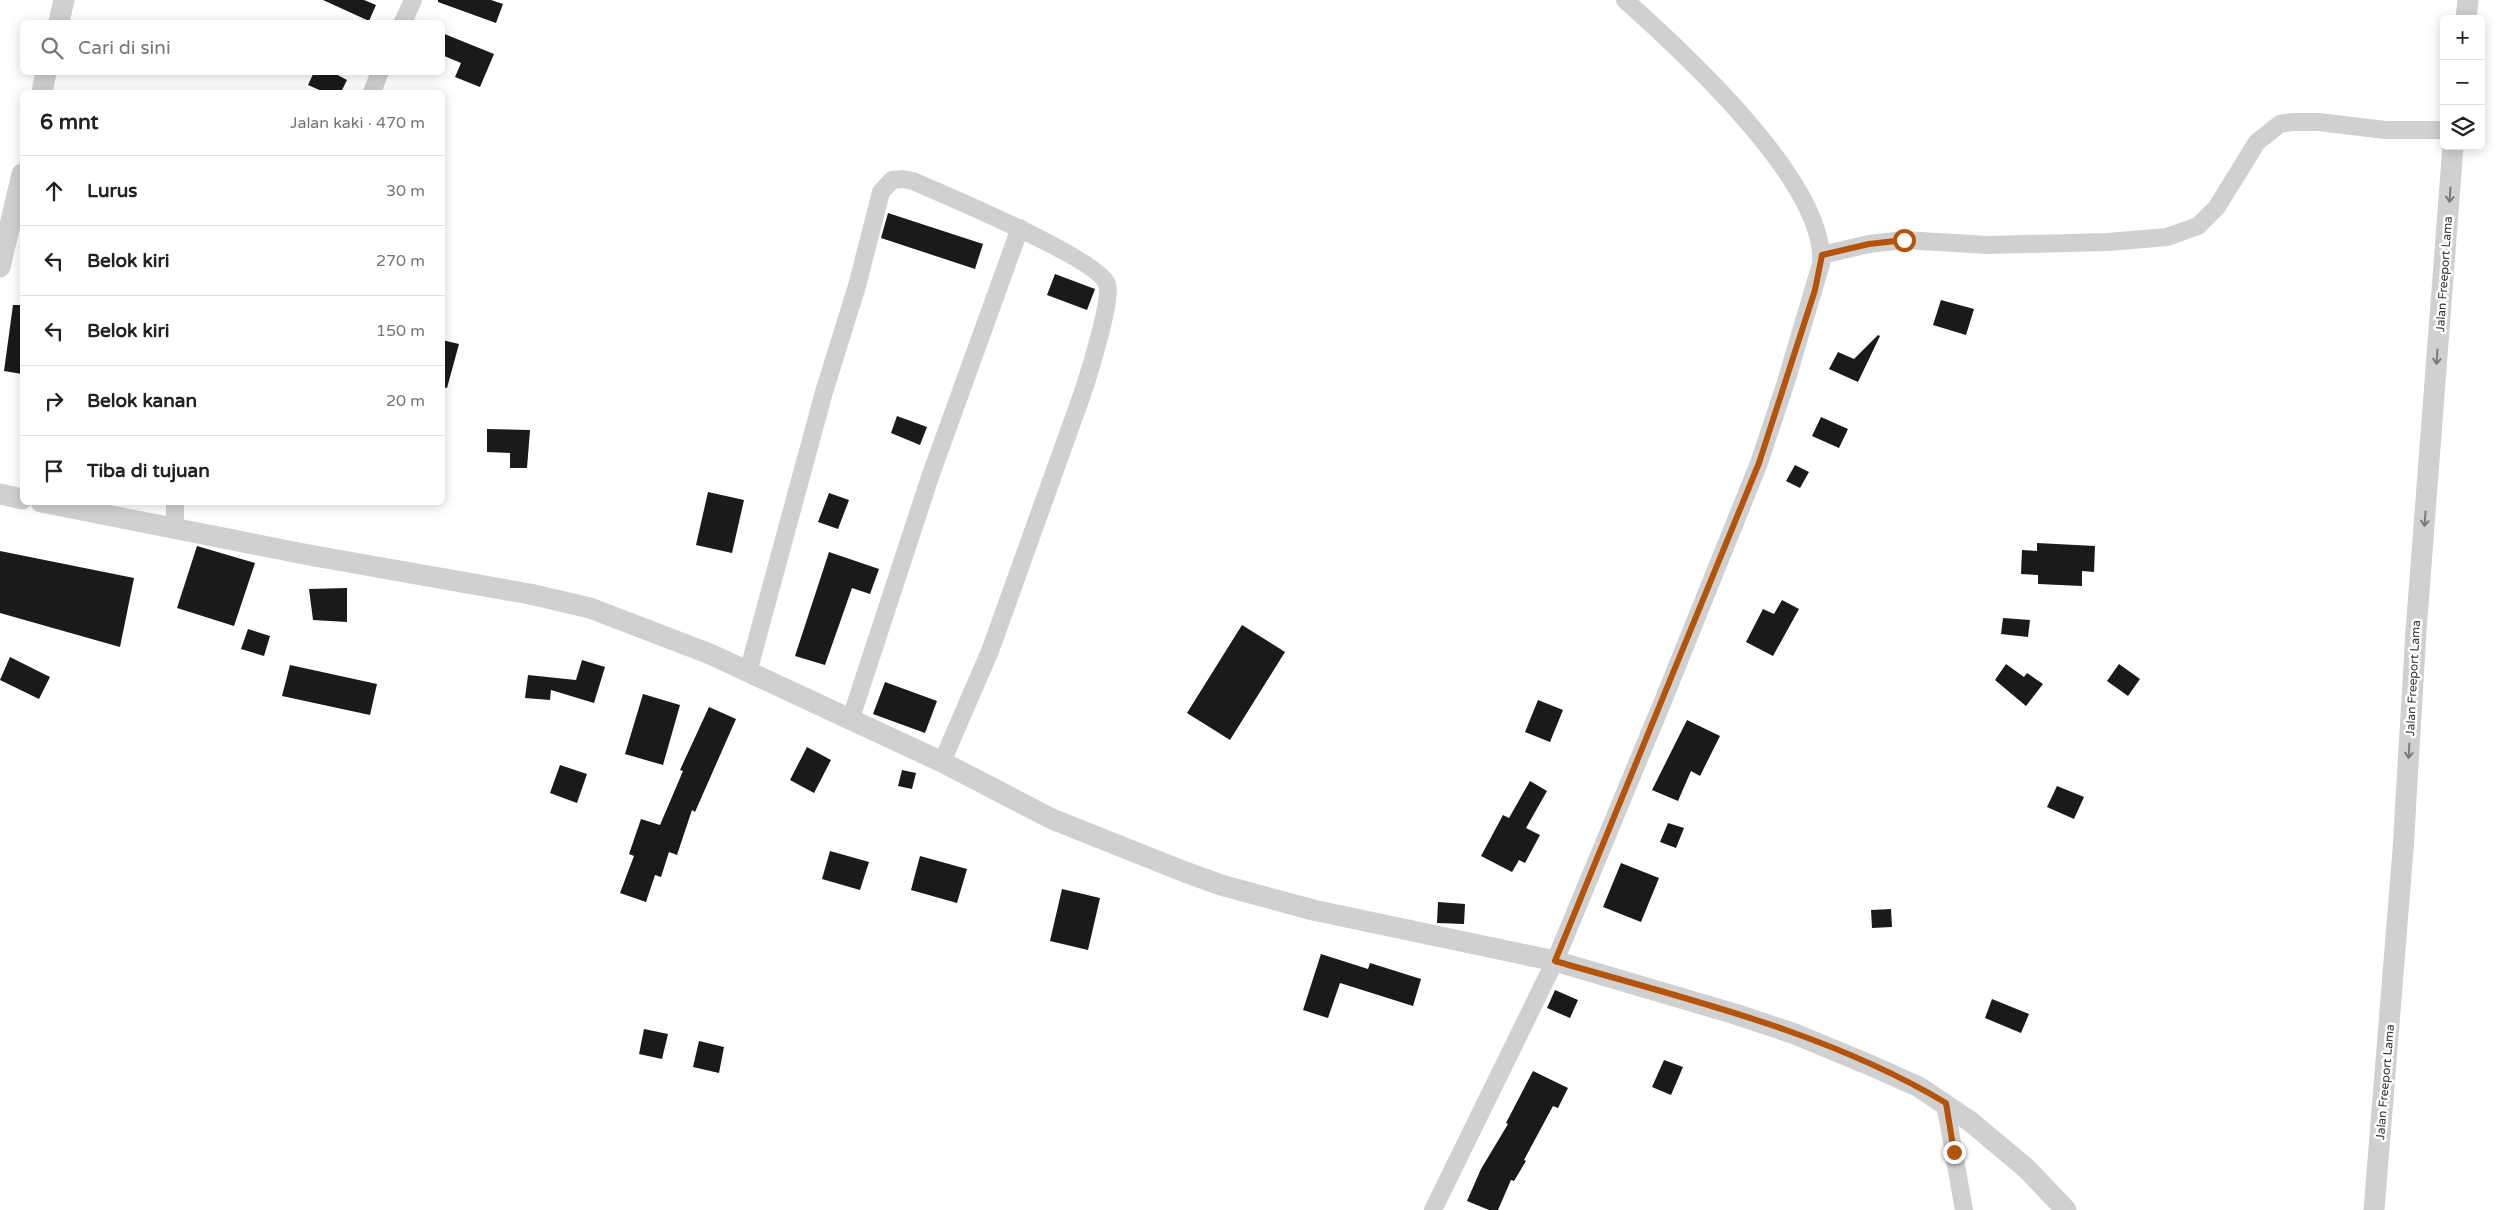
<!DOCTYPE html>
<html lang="id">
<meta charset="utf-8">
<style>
:root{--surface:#fff;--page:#f6f6f6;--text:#222;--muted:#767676;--line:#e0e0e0}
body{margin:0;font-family:"Varela Round",sans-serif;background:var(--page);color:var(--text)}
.controls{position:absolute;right:15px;top:15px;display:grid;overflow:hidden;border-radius:8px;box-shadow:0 2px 12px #0003}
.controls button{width:45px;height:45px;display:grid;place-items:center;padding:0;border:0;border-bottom:1px solid var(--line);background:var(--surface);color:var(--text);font:25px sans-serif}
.stop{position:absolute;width:15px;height:15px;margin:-11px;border:4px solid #b45309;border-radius:50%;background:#fff}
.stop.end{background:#b45309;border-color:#fff;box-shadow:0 1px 5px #0008}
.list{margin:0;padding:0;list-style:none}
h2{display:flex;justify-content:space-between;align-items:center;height:65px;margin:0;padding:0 20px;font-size:21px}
h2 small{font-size:16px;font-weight:400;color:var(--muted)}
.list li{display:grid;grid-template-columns:32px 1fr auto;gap:15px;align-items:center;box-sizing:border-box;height:70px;padding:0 20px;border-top:1px solid var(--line)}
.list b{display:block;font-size:19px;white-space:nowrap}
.list em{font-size:16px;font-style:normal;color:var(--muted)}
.icon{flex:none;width:28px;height:28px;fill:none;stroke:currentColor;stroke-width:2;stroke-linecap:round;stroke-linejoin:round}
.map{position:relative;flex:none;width:2500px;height:1210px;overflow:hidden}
.search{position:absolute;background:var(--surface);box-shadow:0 2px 12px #0003;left:20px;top:20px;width:425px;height:55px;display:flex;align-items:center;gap:12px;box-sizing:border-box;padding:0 18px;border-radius:8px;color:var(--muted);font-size:19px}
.panel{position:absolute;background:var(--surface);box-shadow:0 2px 12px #0003;left:20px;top:90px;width:425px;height:415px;border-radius:8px}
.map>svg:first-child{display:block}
</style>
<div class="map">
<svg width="2500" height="1210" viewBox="0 0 2500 1210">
<rect width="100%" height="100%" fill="#fff"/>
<path fill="#1a1a1a" d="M323,0H364L376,5L369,21Z
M438,0H491L503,4L496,23L438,2Z
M442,33L494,54L480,87L455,77L461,63L442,55Z
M314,72H332L347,80L341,92H324L308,85Z
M888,213L983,244L975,269L881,238Z
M1055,274L1095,289L1087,310L1047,295Z
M1941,300L1974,309L1966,335L1933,325Z
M13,305H22V374L4,371Z
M1878,335L1880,336L1858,382L1829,369L1838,352L1854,359Z
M442,340L459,344L447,388L442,387Z
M897,416L927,427L920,445L891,433Z
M1821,417L1848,429L1839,448L1812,436Z
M487,429L530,430L527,468H510V453L487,452Z
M1795,465L1809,472L1800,488L1786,481Z
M708,492L744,500L732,553L696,545Z
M829,493L849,500L838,529L818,522Z
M2037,543L2095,546L2094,572L2082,571V586L2038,584V575L2021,574L2022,550L2037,551Z
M197,546L255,563L234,626L177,608Z
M0,551L134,578L120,647L0,613Z
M829,552L879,569L870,594L852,588L825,665L795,656Z
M347,588V622L313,620L309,589Z
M1782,600L1799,609L1773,656L1746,642L1763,609L1774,614Z
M2003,618L2030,620L2028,637L2001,634Z
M1242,625L1285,652L1230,740L1187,713Z
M248,629L270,636L264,656L241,649Z
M10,657L50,677L39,699L0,680Z
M582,660L605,667L594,703L551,690L550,700L525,698L528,675L576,680Z
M2006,664L2024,677L2027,673L2043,684L2026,706L1995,680Z
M2119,664L2140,679L2128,696L2107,681Z
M290,665L377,684L370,715L282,696Z
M885,682L937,701L925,733L873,714Z
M643,694L680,705L663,765L625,754Z
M1538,700L1563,710L1550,742L1525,732Z
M709,707L736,719L695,812L692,810L677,855L669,852L661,877L655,875L646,902L620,893L634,856L629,854L641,819L660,825L683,771L680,770Z
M1687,720L1720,736L1700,776L1691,771L1678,801L1652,790Z
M807,747L831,760L814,793L790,780Z
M560,765L587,774L577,803L550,793Z
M902,770L916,773L912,789L898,786Z
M1530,781L1547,791L1526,828L1540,835L1525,863L1519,860L1512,872L1481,856L1503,815L1509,818Z
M2057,786L2084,797L2074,819L2047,807Z
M1668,823L1684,828L1676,848L1660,842Z
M830,851L869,862L860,890L822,879Z
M920,856L967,869L957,903L911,890Z
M1621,863L1659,878L1641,922L1603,907Z
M1062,889L1100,898L1088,950L1050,941Z
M1438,902L1465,904L1464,924L1437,923Z
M1891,909L1892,927L1872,928L1871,910Z
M1321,954L1368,969L1370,963L1421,979L1413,1006L1340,983L1328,1018L1303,1010Z
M1555,990L1578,1000L1570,1018L1547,1008Z
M1992,999L2029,1014L2021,1033L1985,1018Z
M644,1029L668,1034L662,1059L639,1054Z
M699,1041L724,1047L719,1073L693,1067Z
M1664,1060L1683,1067L1671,1095L1652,1087Z
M1533,1071L1568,1088L1558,1108L1553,1106L1524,1160L1526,1161L1514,1181L1511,1180L1498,1210H1489L1467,1201L1481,1169L1508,1124L1506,1123Z"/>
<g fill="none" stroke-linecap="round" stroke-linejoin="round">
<path stroke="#d0d0d0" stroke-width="18" d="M403,22L413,0
M372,92L380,72
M1822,255L1869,244L1904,240L1988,245L2108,242L2167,237L2198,226L2217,207L2257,142L2280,124L2292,122H2319L2385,130H2444
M175,502V529
M748,672L824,392L857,286L881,192L892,180L903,179L913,181C943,194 1098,259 1107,284C1113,300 1085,387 1078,406L990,651L942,762
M850,721L930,477L1020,228
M1945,1103L1964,1210
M1433,1210L1555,961L1663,701L1759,463L1786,382L1821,264C1827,183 1682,51 1625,0"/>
<path stroke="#d0d0d0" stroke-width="21" d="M2466,19L2468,0
M59,22L64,0
M42,92L46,72
M0,267L22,174
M0,494L22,499
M41,502L309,555L530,594L590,608L710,654L942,762L1052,819L1185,872L1221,885L1313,910L1555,961L1735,1014L1795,1034L1872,1066L1919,1087L1971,1122L2027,1169L2066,1210
M2374,1210L2403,850L2416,631L2453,146"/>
</g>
<defs><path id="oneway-shaft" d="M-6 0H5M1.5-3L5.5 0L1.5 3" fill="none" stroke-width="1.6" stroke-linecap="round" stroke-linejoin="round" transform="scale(1.25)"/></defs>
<g stroke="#7a7a7a">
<use href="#oneway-shaft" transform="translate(2450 195) rotate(94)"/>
<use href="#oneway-shaft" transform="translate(2437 357) rotate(94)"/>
<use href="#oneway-shaft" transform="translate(2425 519) rotate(94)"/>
<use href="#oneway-shaft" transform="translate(2409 751) rotate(93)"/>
</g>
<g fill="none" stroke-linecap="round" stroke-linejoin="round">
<path stroke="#b45309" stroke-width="6" d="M1904,240L1869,244L1822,255L1815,290L1759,463L1555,961C1686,999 1828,1032 1946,1103L1954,1152"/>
</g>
<g text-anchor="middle" stroke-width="5" stroke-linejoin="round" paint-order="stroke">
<g font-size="12" fill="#333" stroke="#fff">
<text transform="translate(2444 274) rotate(-86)" y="4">Jalan Freeport Lama</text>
<text transform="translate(2413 678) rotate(-87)" y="4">Jalan Freeport Lama</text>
<text transform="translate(2385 1082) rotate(-85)" y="4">Jalan Freeport Lama</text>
</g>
</g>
</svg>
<div class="controls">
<button>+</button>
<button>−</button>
<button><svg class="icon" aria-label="layers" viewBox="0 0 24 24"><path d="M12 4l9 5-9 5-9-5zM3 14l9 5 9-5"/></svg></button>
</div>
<div class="stop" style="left:1904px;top:240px"></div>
<div class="stop end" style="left:1954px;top:1152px"></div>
<div class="search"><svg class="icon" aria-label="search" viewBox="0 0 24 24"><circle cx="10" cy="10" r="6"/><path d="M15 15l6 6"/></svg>Cari di sini</div>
<section class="panel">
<h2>6 mnt<small>Jalan kaki · 470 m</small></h2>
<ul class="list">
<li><svg class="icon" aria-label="ahead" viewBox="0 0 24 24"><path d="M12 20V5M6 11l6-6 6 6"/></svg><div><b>Lurus</b></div><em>30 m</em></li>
<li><svg class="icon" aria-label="left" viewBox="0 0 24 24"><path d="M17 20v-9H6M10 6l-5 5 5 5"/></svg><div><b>Belok kiri</b></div><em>270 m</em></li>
<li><svg class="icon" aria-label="left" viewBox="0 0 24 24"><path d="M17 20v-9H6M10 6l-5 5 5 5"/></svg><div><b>Belok kiri</b></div><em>150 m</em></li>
<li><svg class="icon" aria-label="right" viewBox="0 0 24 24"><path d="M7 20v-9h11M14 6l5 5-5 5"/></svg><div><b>Belok kanan</b></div><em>20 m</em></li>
<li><svg class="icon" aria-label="arrive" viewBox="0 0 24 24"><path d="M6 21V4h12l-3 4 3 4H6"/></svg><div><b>Tiba di tujuan</b></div></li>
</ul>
</section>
</div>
